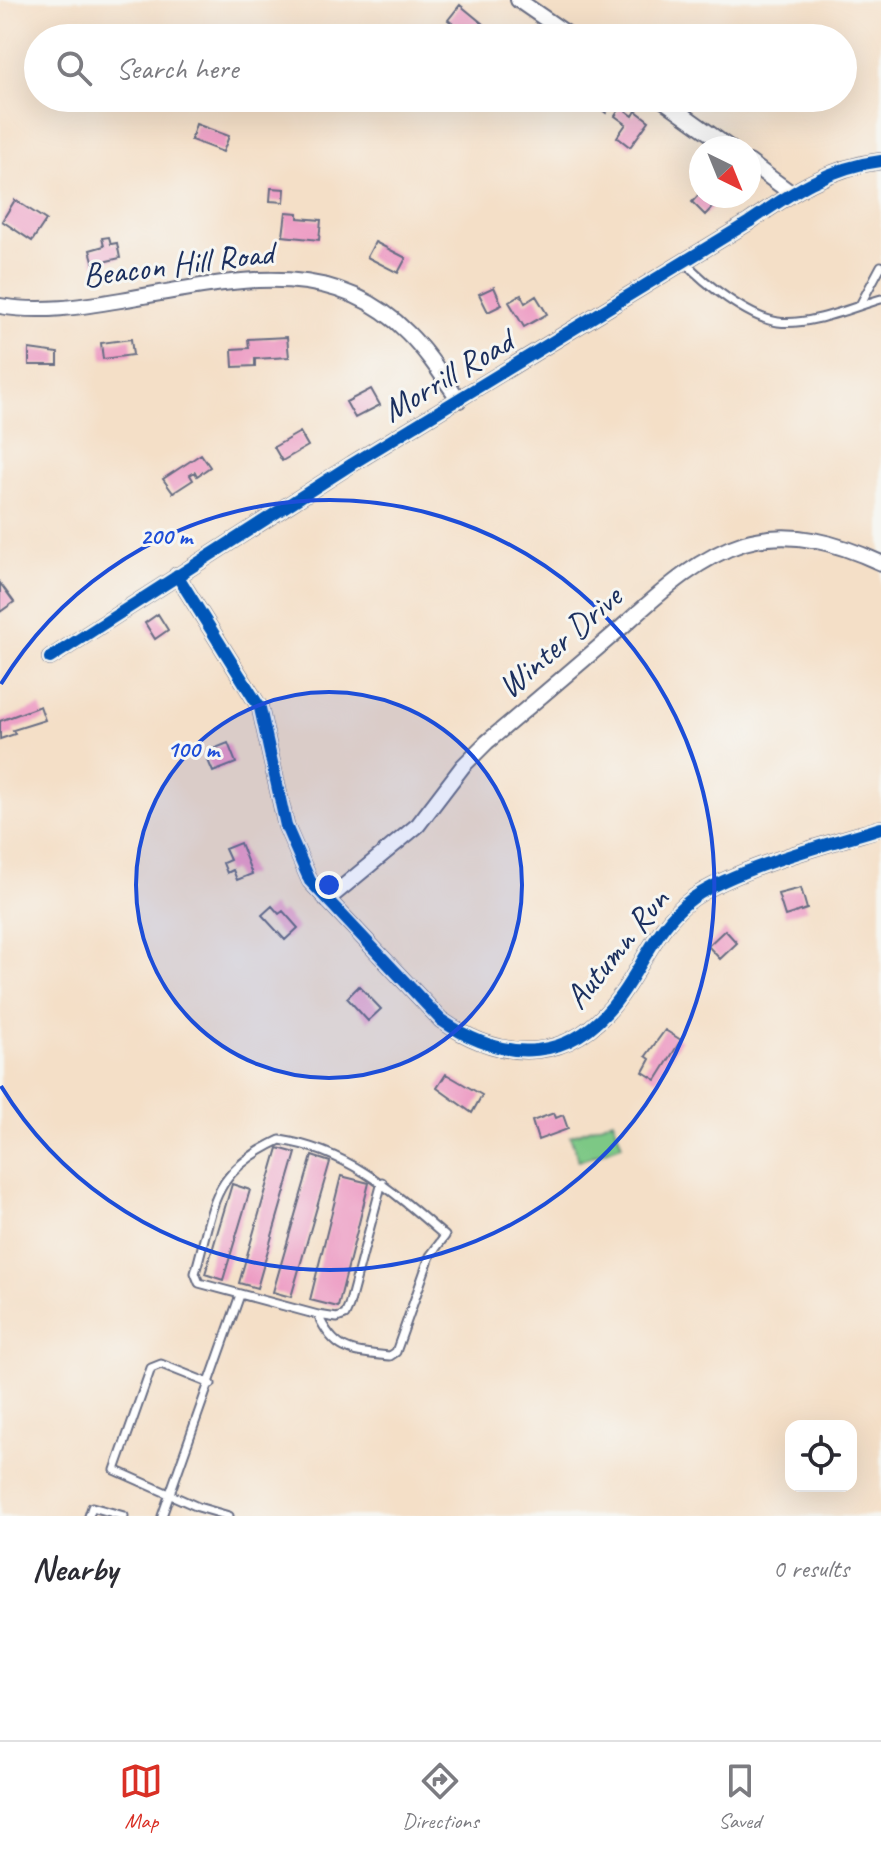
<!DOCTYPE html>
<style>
:root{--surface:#fff;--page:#f7f7f7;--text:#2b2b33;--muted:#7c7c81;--line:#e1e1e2;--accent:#d93025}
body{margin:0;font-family:Caveat,sans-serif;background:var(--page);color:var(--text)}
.controls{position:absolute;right:24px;bottom:24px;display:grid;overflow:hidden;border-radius:16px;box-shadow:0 8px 32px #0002}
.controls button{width:72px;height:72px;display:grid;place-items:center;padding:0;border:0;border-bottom:2px solid var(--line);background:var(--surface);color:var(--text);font:40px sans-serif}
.compass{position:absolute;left:689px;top:136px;width:72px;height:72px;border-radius:50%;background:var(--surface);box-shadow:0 8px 32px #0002;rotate:137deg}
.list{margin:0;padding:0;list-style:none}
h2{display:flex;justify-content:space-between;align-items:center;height:104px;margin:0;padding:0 32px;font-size:34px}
h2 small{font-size:26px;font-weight:400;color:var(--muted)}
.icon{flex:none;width:44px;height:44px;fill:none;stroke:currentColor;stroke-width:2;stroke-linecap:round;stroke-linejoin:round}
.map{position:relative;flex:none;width:881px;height:1516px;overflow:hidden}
.search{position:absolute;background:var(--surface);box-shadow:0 8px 32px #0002;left:24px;right:24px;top:24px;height:88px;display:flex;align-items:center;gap:20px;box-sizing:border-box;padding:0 28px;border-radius:44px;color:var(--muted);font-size:30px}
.sheet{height:224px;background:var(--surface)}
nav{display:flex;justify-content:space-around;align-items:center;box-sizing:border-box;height:112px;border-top:2px solid var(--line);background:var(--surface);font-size:22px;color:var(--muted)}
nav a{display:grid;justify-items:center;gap:4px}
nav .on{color:var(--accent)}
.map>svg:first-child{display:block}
</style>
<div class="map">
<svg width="881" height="1516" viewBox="0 0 881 1516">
<rect width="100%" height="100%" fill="#f6f6f2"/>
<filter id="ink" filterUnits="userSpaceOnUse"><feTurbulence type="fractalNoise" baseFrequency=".0125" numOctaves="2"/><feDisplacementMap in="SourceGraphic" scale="16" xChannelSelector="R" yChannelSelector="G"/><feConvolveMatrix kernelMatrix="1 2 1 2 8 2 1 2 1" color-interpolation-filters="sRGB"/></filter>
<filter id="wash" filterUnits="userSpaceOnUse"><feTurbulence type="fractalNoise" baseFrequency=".006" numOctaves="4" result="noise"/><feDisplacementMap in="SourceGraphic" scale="32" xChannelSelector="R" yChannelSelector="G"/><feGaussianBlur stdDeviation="1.8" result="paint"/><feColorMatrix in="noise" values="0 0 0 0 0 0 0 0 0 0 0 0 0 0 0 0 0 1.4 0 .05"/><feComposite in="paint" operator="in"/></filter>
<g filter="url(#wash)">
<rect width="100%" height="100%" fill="#f4dfc7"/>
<path fill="#7dc885" stroke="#4c7c72" stroke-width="2" d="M613,1120L622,1145L579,1161L570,1136Z"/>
<g id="blocks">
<path fill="#ed9dc4" d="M460,5L483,24L472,38L448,20Z
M601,98L615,100L606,113L596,105Z
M621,107L633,116L636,111L649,121L630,147L617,137L626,124L615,116Z
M196,124L229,136L223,152L191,140Z
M271,188L285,189L284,202L270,201Z
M701,192V196H723L705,215L692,202Z
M15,200L46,220L32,241L2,221Z
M286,212L298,213V218L321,220L319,240L283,236Z
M109,237L111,244L117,243L120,258L94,264L90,250L104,246L102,238Z
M375,242L406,258L398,273L367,257Z
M494,287L502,305L488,312L479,294Z
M521,295L525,303L536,296L547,314L524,327L509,302Z
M287,337L289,357L255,359V366L233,367L232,349L249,348L248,339Z
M131,339L133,355L103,359L101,343Z
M29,349L58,353V365H29Z
M371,389L380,405L355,418L346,402Z
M300,432L308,446L282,461L274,447Z
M201,454L210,467L197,476L195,472L190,475L193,480L173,493L163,479Z
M0,583L14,602L0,612Z
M158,614L168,630L155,639L145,623Z
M40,706L45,720L13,730L15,734L0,739V721Z
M228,743L236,763L213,772L207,758L215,755L213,749Z
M240,843L252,874L237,880L233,870L227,873L223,863L230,860L225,849Z
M801,888L807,909L785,916L778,894Z
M272,906L279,914L283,911L298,928L285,940L262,915Z
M725,930L737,943L720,959L708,946Z
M359,986L381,1009L368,1021L347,998Z
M665,1030L681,1040L656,1080L643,1072L650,1059L646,1056Z
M446,1074L482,1095L472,1113L437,1088Z
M554,1113L556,1118L563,1115L568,1129L538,1140L532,1121Z
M278,1148L296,1153L257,1288L239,1283Z
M312,1156L330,1162L291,1297L273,1292Z
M341,1176L369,1183L338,1307L310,1300Z
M232,1184L250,1190L223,1280L205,1274Z"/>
</g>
</g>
<g filter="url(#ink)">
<use href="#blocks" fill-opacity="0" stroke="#676d83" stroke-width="2"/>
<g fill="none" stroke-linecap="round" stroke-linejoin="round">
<g stroke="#676d83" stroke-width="11">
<path id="lane" d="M685,262C704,283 749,318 778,322C810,326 850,308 881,299
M860,305L881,266
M280,1140C348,1150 395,1193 445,1236L430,1256L396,1352L390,1356C352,1352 335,1353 318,1315L199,1283L195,1273C215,1205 209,1173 280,1140Z
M318,1315L337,1318L345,1315L349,1306L382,1182
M211,1384L161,1364L151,1368L115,1470L198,1507L229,1516
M89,1516L92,1507L124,1516
M162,1516L240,1295"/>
</g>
<g stroke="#676d83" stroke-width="18">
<path id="street" d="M518,0L573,38
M660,98L730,148
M749,162L791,193
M0,306C41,313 80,307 121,300C219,284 328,251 408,333C428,353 443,377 459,400
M177,575L260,708L286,826L310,881L441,1020C506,1065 573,1063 621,995C644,963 659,922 693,898C734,869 831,843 881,828
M50,658L352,464L749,222C791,193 829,167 881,161
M327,900L418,825L463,766L487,742C530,706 572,670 614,634C653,600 693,559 744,543C791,529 838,543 881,563"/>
</g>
<use href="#lane" stroke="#fff" stroke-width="7"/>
<use href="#street" stroke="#fff" stroke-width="14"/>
<g stroke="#f6f6f2" stroke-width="17">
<path id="cycleway" d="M177,575L260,708L286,826L310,881L441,1020C506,1065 573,1063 621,995C644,963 659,922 693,898C734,869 831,843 881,828
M50,658L352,464L749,222C791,193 829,167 881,161"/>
</g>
<use href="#cycleway" stroke="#0057b8" stroke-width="12"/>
</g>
</g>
<circle cx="329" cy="885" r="193" fill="#1d4ed8" fill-opacity=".12"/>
<g fill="none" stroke="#1d4ed8" stroke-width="4">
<circle cx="329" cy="885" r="193"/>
<path d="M1 684A385 385 0 1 1 1 1086"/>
</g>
<g text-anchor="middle" stroke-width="6" stroke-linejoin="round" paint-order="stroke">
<g font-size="34" fill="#1b2f5e" stroke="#f6f6f2">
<text transform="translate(178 263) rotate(-7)" y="12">Beacon Hill Road</text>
<text transform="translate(447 375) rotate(-31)" y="12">Morrill Road</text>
<text transform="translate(559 641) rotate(-41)" y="12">Winter Drive</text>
<text transform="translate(616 948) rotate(-51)" y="12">Autumn Run</text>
</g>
</g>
<circle cx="329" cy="885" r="12" fill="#1d4ed8" stroke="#f6f6f2" stroke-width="4"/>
<g font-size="24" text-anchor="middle" font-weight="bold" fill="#1d4ed8" stroke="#f6f6f2" stroke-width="6" stroke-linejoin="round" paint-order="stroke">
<text x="166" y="544">200 m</text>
<text x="193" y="757">100 m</text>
</g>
</svg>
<div class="controls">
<button><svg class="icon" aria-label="locate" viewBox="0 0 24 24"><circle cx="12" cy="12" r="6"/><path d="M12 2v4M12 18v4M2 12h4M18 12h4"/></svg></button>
</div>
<svg class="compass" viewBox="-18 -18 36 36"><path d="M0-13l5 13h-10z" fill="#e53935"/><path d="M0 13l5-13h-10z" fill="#7c7c81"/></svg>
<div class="search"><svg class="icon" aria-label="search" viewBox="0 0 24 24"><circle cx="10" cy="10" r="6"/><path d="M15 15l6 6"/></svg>Search here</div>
</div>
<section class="sheet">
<h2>Nearby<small>0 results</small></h2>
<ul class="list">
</ul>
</section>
<nav>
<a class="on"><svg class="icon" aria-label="map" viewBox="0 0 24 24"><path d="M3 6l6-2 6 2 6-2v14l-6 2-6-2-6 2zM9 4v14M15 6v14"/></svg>Map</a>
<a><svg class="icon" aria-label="directions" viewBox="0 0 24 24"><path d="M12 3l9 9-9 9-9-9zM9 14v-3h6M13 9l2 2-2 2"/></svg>Directions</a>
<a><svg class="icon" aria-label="saved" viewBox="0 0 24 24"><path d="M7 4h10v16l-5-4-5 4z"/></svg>Saved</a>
</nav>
